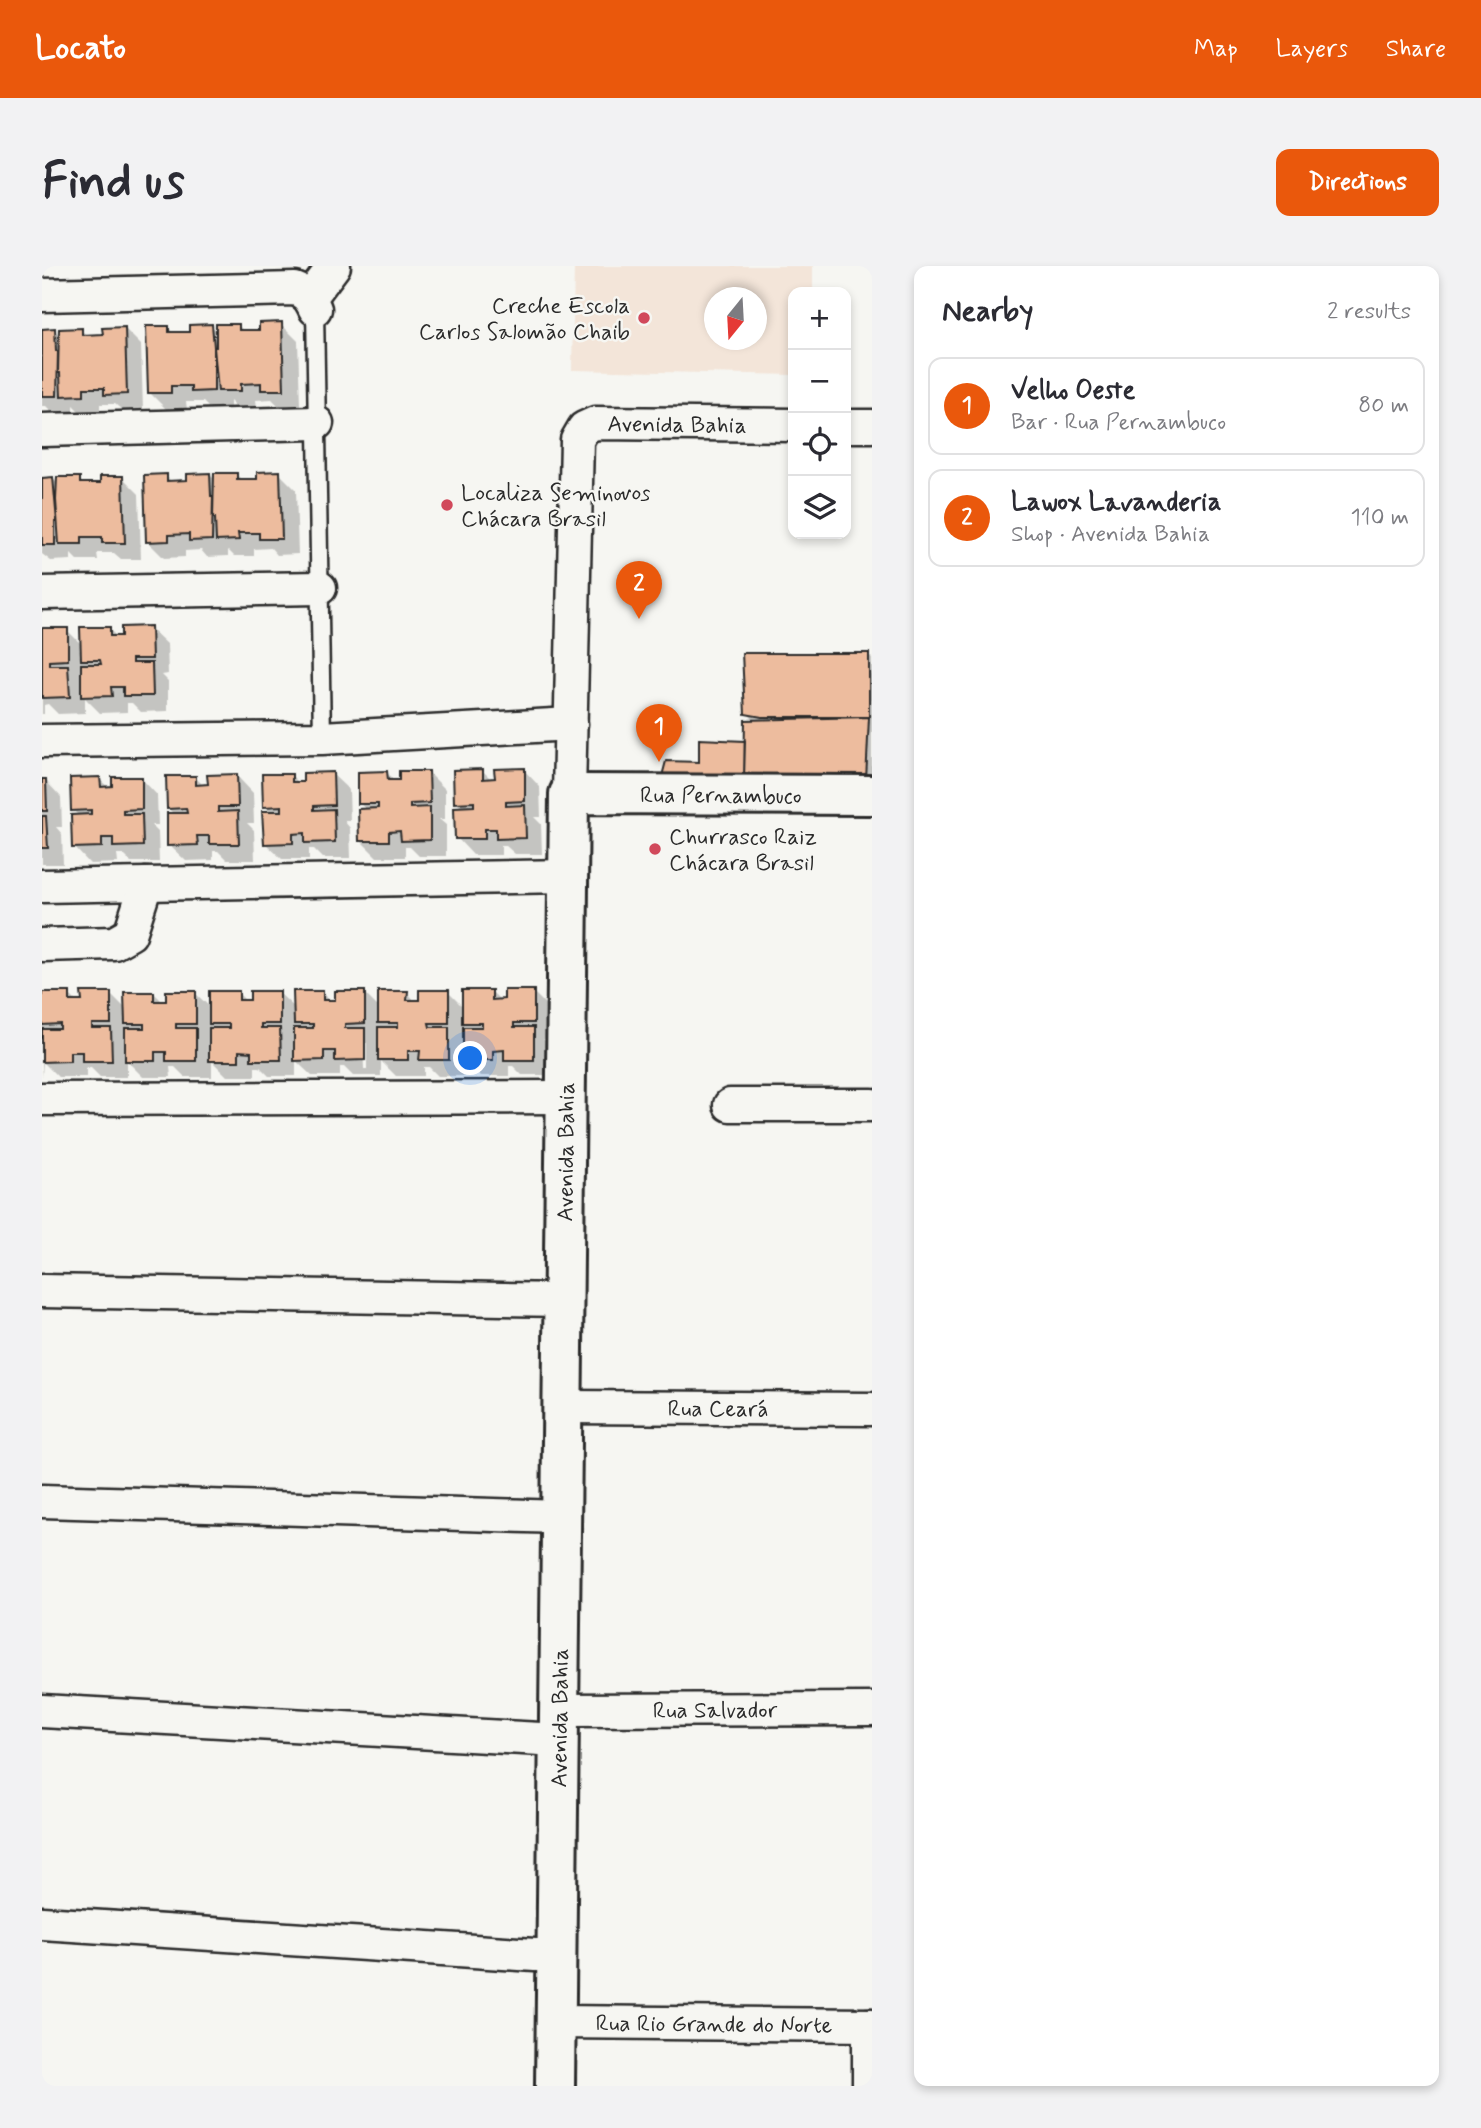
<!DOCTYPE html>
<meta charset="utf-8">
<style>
:root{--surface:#fff;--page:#f2f2f3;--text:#2b2b33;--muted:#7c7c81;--line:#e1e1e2;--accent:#ea580c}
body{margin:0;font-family:Mynerve,sans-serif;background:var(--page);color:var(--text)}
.controls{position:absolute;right:21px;top:21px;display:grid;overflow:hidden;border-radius:14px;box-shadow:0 4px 10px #0003}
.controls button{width:63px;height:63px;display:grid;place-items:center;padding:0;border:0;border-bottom:2px solid var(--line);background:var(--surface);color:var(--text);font:35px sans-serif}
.compass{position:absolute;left:662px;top:21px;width:63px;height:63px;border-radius:50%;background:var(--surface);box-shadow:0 4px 10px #0003;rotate:198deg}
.you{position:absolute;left:429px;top:793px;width:24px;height:24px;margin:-18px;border:5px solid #fff;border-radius:50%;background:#1a73e8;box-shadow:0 0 0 10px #1a73e833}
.badge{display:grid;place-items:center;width:46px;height:46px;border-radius:50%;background:var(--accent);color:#fff;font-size:23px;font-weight:700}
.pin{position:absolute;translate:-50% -58px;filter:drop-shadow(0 2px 4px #0008)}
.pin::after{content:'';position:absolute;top:37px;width:24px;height:21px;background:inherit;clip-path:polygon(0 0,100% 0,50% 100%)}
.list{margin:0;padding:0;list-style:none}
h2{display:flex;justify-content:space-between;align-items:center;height:91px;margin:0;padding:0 28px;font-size:30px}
h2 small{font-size:23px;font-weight:400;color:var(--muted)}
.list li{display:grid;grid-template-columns:46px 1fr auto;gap:21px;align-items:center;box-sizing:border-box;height:98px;margin:0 14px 14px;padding:0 14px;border:2px solid var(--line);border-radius:14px}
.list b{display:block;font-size:26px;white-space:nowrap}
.list p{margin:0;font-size:23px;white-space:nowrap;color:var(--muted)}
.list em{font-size:23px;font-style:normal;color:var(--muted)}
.icon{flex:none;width:38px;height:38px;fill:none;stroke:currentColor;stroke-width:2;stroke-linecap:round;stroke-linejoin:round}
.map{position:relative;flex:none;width:830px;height:1820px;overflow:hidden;border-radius:14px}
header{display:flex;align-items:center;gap:42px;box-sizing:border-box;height:98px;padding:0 35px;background:var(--accent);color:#fff}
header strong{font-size:33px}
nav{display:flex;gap:38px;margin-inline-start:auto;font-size:24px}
.intro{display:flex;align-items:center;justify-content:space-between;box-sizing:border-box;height:168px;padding:0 42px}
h1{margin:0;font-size:49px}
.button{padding:18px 32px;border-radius:14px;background:var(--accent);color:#fff;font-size:24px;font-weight:700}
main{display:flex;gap:42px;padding:0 42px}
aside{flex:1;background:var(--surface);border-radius:14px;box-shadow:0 4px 10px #0003}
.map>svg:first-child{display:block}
</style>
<header>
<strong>Locato</strong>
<nav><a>Map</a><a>Layers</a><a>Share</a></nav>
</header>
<div class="intro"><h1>Find us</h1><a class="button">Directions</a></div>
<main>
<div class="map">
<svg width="830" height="1820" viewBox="0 0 830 1820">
<rect width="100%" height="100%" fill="#f6f6f2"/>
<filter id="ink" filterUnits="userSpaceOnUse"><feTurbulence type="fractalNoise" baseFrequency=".0143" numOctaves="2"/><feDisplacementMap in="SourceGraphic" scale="14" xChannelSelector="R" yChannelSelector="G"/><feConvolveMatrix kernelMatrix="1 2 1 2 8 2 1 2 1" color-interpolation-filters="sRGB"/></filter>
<g filter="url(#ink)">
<path fill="#f3e5d9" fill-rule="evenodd" d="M532,0H771V26H751V109L530,104ZM673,32H715V74H673Z"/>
<path fill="#0003" fill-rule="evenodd" d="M239,58L256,75L258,139L237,140L230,133L214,134L215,141H194L188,135V141L167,142L161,136H144L145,143H124L107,126L126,61L132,68H149L169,60L176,66L196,59L203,66L219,65Z
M82,62L99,79L101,144H80L73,138H58V145H37L31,139V145L10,146L4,140H0V65L12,64L19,71L39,64L46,70H62Z
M237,207L254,224L256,288L235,289L229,282L212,283V290H192L186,284V290L165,291L159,284L143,285V291L122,292L106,276L124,210L131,217L147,216L168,209L174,215L194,208L201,215L217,214Z
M81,212L97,228L99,293H79L72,287H55L56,294H35L29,288V294L9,295L0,288V214L11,213L17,219L37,213L43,219H60Z
M108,362L125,378L126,408L120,409L126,415V445L99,446L90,437H85V446L58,447L43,432V447L16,448L6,438L2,439V448H0V364H25L40,379L67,363L76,372Z
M827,389L830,392V531L659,497L704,477L713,455L705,447Z
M482,504L498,521L499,551H492L499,558L500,588H473L463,579H459V589H431L415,572L420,542L414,536L441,505L450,514Z
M386,506L403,523V553H397L404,559V590H377L368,581H363V591H335L319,575L325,544L318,538L345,507L353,516Z
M290,508L307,524L308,555H302L308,562L309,592H281L272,583H267V593H240L223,577L229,546L222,540L249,509L258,518H263Z
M195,510L211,527L212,557H205L212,564L213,594H185L176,585H171V594L144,595L127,579L133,549L126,542L153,511L162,520Z
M99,512L115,529L116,559H109L116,566L117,596H89L81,588H75L76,597L48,598L32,581L37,550L31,544L57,513L67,522Z
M0,514H3L19,531L20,561H14L20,568L21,598H0Z
M365,726L374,736L406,726L422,742L450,726L459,735L491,726L507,742L508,773H501L508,779V809H480L471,800H467V810H439L423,794V810H396L387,801H382V810H354L339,795V810H311L302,801H298V810H270L254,795V810H227L218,801H213V810H185L170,795V811H143L133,801H128L129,811H101L85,795V811H58L49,802H44V811H16L1,796L0,811V728H27L36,737L68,727L84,743L112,727L121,736L153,727L169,742L196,727L205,736L237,727L253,742L281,727L290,736L322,727L337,742ZM321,777H325V803H322Z"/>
<path fill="#edbc9e" stroke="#2b2b2b" stroke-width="2" d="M240,56L242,124H219V117L199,118V125H176L172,81H174V58H197V64H217V57Z
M170,58L172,81V125L149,126V120H129V127H106L104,60H127V66H147V59Z
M83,61L85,128L62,129V122H42V129L19,130L18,107H16L17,63L40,62V69L61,68L60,62Z
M13,62L14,85H16L15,130H0V63Z
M238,205L240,273H217V267H196L197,274L174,275L173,252H171L172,207H195V213H215V206Z
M168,207L169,230H171L170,274L147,275V268L127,269V275L104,276L102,209L125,208V215L145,214V208Z
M58,210H81L83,277H60V271H40V278H17L14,234L15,211H38V217H58Z
M11,211L15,256H13V279H0V212Z
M109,360L110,393H90V397H110L111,430H81V421H69L70,430L39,431V398H59L58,394H39L38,361H68V370H79V361Z
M0,362H26V394L7,395V399H26L28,431L0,432Z
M700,387H827V451H720L703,448Z
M827,451L824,515L702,513L703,454Z
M657,473L703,475L702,513L619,514L624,495L657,496Z
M483,502V535L464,536V540L483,539L484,572L454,573V563H443V573H413L412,541L432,540V536L412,537L411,504L441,503V513L453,512L452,503Z
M345,505L346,514H357V505H387L388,537L368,538V542L388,541V574L359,575L358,565L347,566V575H317L316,543L336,542V538H316V506Z
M291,506L292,539L272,540V544L292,543L293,576L263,577V567L251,568V577L222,578L220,545H240V540L221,541L220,508H250V516H261V507Z
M195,508L196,541H176V546L196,545L197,578H167V570H155L156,579L125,580V547H145L144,542L125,543L124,510H154V519L166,518L165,509Z
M58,511L59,521L70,520V511H100V543L81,544V548H100L101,580L71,581V572H60V581L30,582L29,549L49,548V544L29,545L28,512Z
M0,513H4L5,545H0Z
M0,550H4L6,582H0Z
M377,724H407V757H387L388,761H407V794H377L378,785H366V794H336V761H356V757H336V725H366L365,734H377Z
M420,724H450V734L462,733V724H492V757H472V761H492V794H462V784L451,785V794H421V761H440V757H420Z
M124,725H154V758H134V762H154V795H124V786H113V795H83V762H102V758H83L82,726H112V735H124Z
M167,725H197V734H208V725H238V758H219V762H238L239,794H209V786L197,785V795H167V762H187V758H167Z
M251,725H281V734H293V725H323V757L303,758V762H323V794L293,795V785H282V794L252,795V762H271V758H252Z
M0,726H28V735H40L39,726H69V758H50V762H69L70,795H40V786H28V795L0,796V763H18V758L0,759Z"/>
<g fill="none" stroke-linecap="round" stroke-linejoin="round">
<g stroke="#2b2b2b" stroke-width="21">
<path id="service" d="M273,43L280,472"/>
</g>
<g stroke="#2b2b2b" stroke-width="37">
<g id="minor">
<path d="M0,29L253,23C264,27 268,32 273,43"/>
<path d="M268,32L292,0"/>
<path d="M804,160H830"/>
<path d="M0,164L275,157"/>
<path d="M0,327L278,322"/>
<path d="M0,475L280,472L529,458"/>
<path id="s1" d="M527,528L535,174L542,162L553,157L751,159"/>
<path d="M0,620L526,610"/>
<path d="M0,679L72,677L88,668L104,618"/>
<path d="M0,833L524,831"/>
<path d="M688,839H830"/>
<path d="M0,1025L522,1034"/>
<path id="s2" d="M520,1141L830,1143"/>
<path d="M0,1235L519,1251"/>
<path id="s3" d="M517,1444L830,1443"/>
<path d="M0,1445L517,1474"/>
<path d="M0,1657L493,1689H515"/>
<path id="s4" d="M514,1756L830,1759"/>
<path d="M827,1820V1759"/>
</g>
</g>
<g stroke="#2b2b2b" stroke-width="44">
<g id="tertiary">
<path id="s5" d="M513,1820L527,528L830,529"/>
</g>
</g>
<use href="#service" stroke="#f6f6f2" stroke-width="16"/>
<use href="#minor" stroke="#f6f6f2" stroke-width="32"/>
<use href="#tertiary" stroke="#f6f6f2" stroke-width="38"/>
</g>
</g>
<g fill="#d1495b" stroke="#f6f6f2" stroke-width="2.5">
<circle cx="602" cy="52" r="7"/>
<circle cx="405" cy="239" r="7"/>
<circle cx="613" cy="583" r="7"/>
</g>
<g text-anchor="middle" stroke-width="5" stroke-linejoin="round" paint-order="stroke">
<g font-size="23" fill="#2b2b2b" stroke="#f6f6f2" text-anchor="start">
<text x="588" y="47" text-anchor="end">Creche Escola<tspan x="588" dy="26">Carlos Salomão Chaib</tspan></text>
<text x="419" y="234">Localiza Seminovos<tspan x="419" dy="26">Chácara Brasil</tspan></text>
<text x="627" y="578">Churrasco Raiz<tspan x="627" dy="26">Chácara Brasil</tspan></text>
</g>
<g font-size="23" fill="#2b2b2b" stroke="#f6f6f2">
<text dy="8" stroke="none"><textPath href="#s1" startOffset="462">Avenida Bahia</textPath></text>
<text dy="8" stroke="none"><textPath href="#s5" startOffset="1444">Rua Pernambuco</textPath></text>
<text dy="8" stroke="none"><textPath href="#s5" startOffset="934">Avenida Bahia</textPath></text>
<text dy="8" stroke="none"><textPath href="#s2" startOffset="156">Rua Ceará</textPath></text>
<text dy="8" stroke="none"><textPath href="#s3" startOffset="156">Rua Salvador</textPath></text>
<text dy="8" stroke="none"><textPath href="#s5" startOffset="368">Avenida Bahia</textPath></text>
<text dy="8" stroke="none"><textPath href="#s4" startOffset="158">Rua Rio Grande do Norte</textPath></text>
</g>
</g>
</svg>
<div class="controls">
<button>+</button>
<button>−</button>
<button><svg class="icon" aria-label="locate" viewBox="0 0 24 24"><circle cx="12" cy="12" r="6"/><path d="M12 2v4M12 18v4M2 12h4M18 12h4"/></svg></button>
<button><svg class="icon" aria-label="layers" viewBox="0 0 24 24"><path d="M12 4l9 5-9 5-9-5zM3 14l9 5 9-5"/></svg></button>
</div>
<svg class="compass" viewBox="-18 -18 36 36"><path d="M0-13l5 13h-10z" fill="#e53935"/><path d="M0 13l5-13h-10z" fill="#7c7c81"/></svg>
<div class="you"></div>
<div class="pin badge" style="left:617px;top:496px">1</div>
<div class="pin badge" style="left:597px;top:353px">2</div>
</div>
<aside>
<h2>Nearby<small>2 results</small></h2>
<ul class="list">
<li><span class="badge">1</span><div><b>Velho Oeste</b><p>Bar · Rua Pernambuco</p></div><em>80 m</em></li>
<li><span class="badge">2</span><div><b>Lawox Lavanderia</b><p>Shop · Avenida Bahia</p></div><em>110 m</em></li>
</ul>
</aside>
</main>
